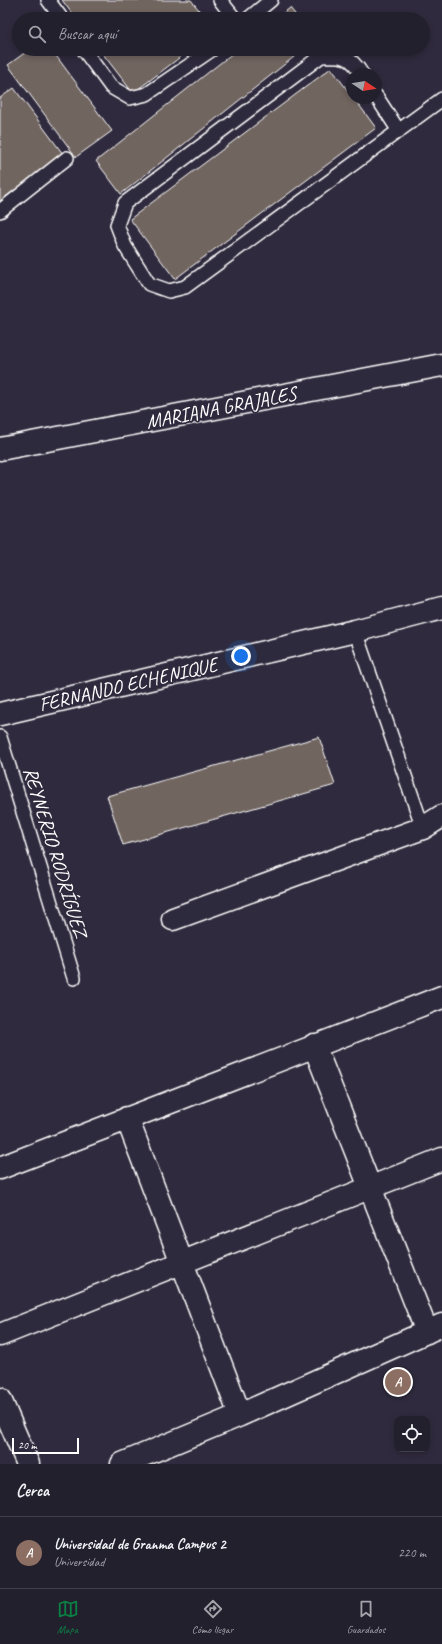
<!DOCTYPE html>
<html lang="es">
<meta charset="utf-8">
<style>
:root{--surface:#23202e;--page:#2b2836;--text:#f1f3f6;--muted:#a3a3aa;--line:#403e4a;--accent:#0b8043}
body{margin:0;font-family:Caveat,sans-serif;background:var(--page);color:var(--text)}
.controls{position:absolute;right:12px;bottom:12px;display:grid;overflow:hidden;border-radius:8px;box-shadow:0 2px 6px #0003}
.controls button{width:36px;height:36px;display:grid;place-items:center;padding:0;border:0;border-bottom:1px solid var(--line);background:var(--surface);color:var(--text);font:20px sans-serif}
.compass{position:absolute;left:346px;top:68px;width:36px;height:36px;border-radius:50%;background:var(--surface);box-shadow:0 2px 6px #0003;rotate:102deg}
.scale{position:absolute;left:12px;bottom:10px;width:67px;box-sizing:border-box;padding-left:4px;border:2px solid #fff;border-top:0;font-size:11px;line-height:14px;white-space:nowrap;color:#fff;-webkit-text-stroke:3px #2f2a3d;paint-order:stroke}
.you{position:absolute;left:241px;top:656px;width:14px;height:14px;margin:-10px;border:3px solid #fff;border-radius:50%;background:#1a73e8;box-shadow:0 0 0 6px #1a73e833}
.badge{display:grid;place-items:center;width:26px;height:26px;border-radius:50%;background:var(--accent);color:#fff;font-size:13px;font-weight:700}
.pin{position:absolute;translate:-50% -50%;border:2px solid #fff;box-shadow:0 1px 4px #0006}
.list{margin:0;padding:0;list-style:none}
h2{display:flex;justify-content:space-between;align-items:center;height:52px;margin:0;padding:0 16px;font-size:17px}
h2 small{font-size:13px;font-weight:400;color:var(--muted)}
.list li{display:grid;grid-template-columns:26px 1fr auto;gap:12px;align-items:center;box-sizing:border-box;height:72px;padding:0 16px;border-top:1px solid var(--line)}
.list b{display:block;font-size:15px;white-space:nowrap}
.list p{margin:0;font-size:13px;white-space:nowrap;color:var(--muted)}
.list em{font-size:13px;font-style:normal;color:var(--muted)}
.icon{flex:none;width:22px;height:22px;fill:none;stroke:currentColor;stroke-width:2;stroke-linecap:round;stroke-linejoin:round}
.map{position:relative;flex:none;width:442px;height:1464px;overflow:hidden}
.search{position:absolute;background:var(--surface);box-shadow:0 2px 6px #0003;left:12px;right:12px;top:12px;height:44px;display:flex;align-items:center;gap:10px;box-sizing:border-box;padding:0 14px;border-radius:22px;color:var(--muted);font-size:15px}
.sheet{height:124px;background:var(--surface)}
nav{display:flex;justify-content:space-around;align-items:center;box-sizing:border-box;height:56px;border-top:1px solid var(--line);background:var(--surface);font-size:11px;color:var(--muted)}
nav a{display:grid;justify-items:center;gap:2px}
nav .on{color:var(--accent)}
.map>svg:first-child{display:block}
</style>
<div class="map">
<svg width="442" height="1464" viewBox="0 0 442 1464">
<rect width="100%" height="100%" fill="#2f2a3d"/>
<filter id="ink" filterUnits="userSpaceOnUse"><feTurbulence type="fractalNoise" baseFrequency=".025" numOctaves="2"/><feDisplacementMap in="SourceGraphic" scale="8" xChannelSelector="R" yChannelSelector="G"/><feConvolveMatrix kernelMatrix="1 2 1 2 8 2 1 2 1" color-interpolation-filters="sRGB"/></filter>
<g filter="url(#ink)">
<path fill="#716560" stroke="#fff" d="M62,0H191L206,19H76Z
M290,8L299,19H276Z
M30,49H51L112,131L76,157L8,65Z
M99,49H191L133,93Z
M238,49H304L121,194L96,161Z
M331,68L352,96V98H354L376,128L175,279L130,219Z
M14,88L63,154L0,201V98Z
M319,737L335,785L123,845L107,796Z"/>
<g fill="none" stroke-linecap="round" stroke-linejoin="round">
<g stroke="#fff" stroke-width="16">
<path id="service" d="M48,0L62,19
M220,0L235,19
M248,19L271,0
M83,49L111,87L130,98L147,94L213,49
M362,74C350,55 343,55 321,56L125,203L117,225L125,246L149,284L169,291L185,287L442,99
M376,96L399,131
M0,211L67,158
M355,631L423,828
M0,737L74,978"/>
</g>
<g stroke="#fff" stroke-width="25">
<path id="minor" d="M0,449L442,365
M173,919L423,828L442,816
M314,1045L427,1332
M127,1118L240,1415
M0,1168L442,997
M0,1335L442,1159
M0,1399L28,1464
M122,1464L240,1415L442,1325"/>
</g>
<g stroke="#fff" stroke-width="25">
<path id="tertiary" d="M0,714L355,631L442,608"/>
</g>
<use href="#service" stroke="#2f2a3d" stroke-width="13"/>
<use href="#minor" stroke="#2f2a3d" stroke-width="22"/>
<use href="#tertiary" stroke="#2f2a3d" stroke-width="22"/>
</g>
</g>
<g text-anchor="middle" stroke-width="3.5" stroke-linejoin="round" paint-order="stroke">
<g font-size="20" fill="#fff" stroke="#2f2a3d">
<text transform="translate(221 407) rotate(-11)" y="7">MARIANA GRAJALES</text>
<text transform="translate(128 684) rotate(-13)" y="7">FERNANDO ECHENIQUE</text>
<text transform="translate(56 852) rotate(73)" y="7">REYNERIO RODRÍGUEZ</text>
</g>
</g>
</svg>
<div class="controls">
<button><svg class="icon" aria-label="locate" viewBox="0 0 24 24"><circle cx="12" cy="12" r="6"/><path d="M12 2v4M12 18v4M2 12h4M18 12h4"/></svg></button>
</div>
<svg class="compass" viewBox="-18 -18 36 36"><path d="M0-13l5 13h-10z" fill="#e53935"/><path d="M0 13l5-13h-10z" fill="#a3a3aa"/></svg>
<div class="scale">20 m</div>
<div class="you"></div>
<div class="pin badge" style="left:398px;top:1382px;background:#8d6e63">A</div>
<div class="search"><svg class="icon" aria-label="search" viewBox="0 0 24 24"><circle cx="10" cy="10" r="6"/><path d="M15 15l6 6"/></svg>Buscar aquí</div>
</div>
<section class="sheet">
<h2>Cerca<small></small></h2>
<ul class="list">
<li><span class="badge" style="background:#8d6e63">A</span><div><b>Universidad de Granma Campus 2</b><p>Universidad</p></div><em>220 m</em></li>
</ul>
</section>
<nav>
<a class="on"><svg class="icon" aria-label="map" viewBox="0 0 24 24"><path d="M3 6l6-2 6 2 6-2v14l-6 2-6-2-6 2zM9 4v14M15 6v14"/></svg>Mapa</a>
<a><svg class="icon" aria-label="directions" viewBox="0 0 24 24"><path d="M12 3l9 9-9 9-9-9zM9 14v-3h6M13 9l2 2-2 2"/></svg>Cómo llegar</a>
<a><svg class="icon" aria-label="saved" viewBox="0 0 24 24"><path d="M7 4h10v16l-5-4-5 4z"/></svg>Guardados</a>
</nav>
